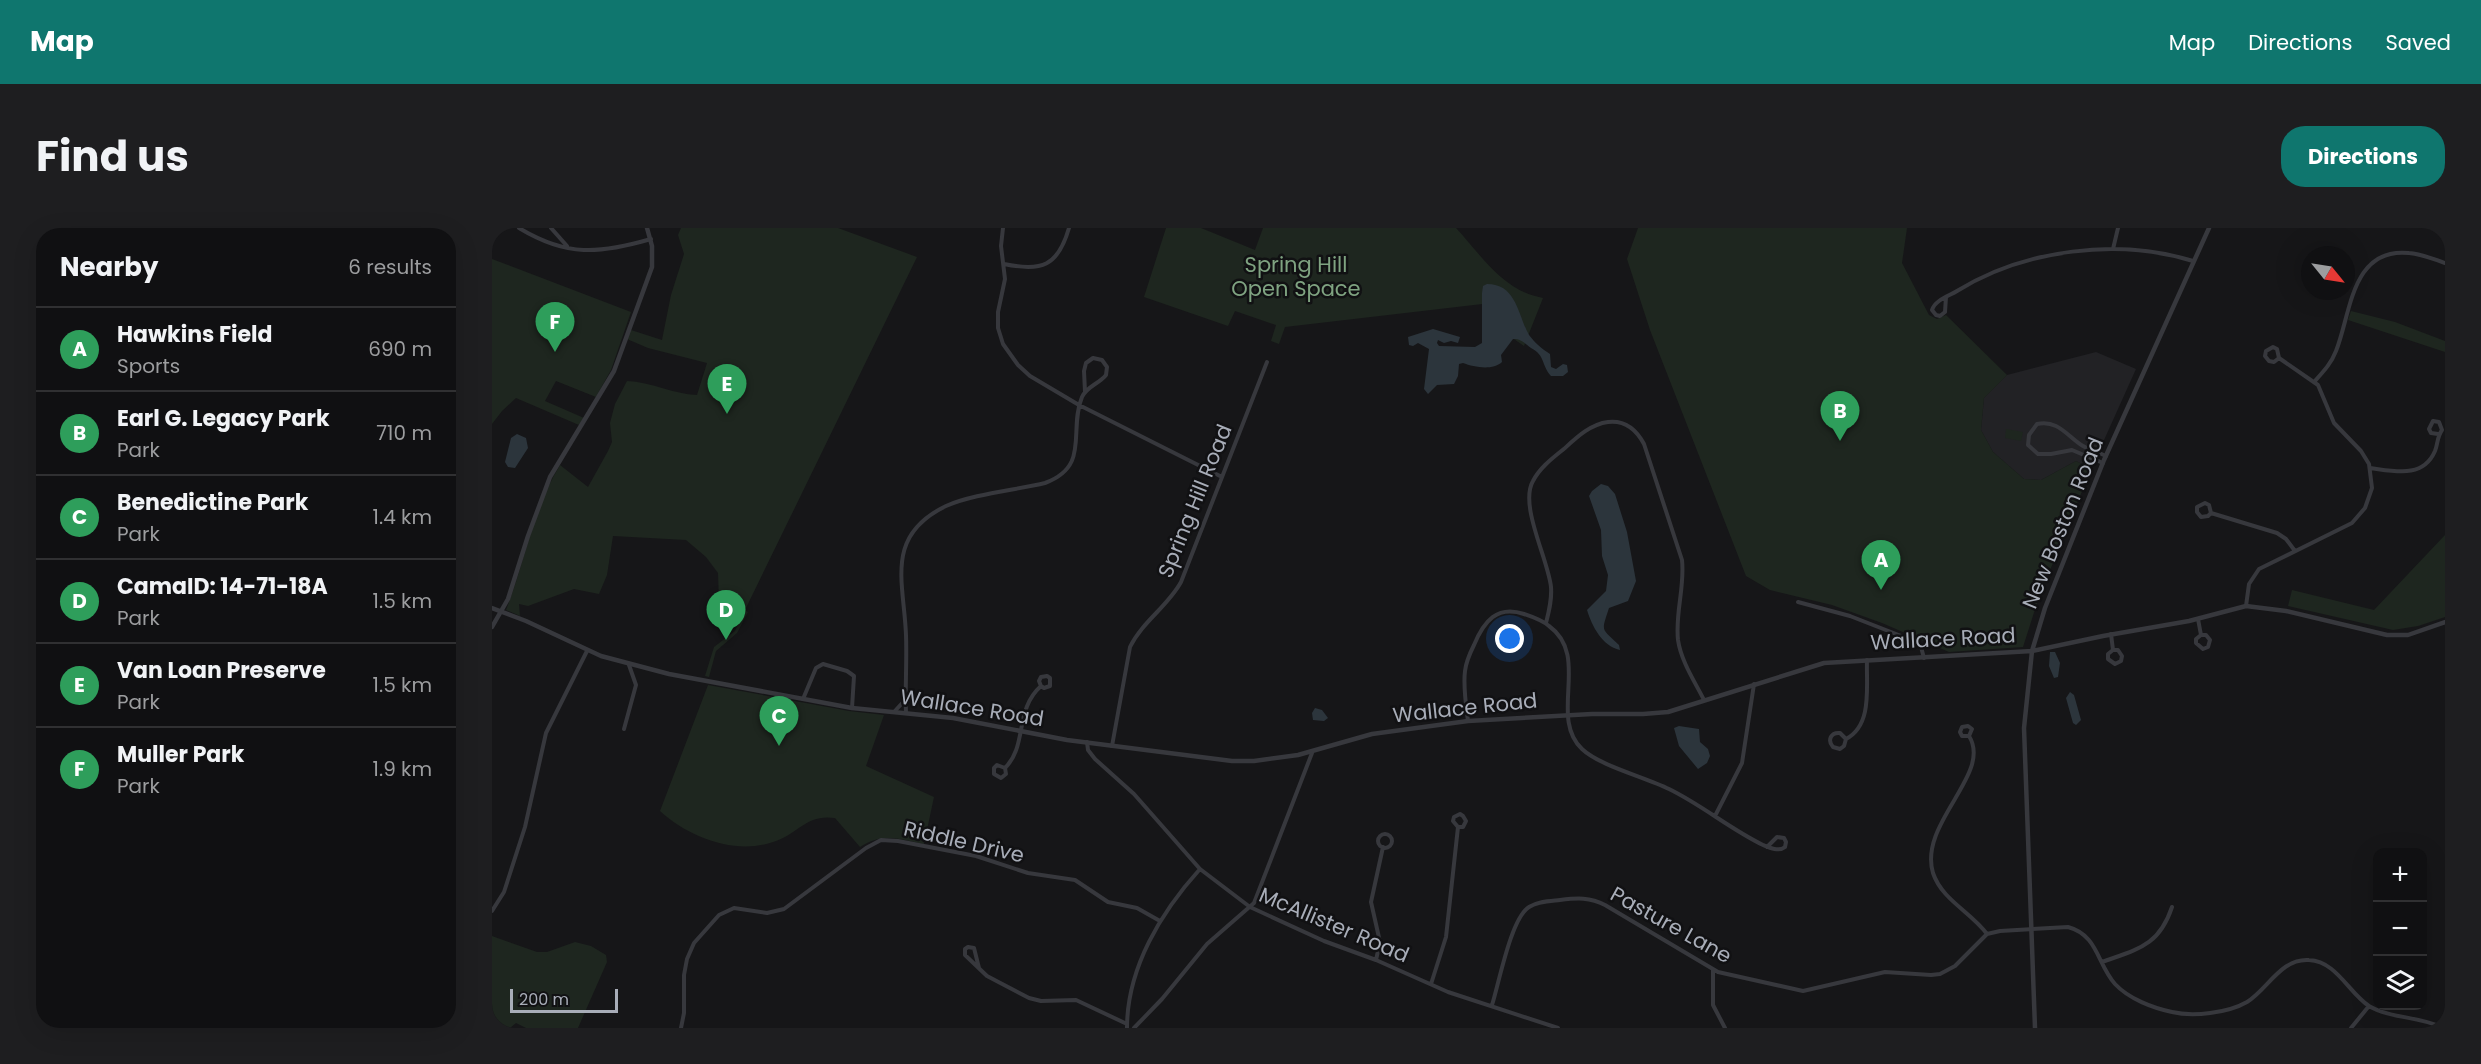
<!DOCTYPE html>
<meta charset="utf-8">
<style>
:root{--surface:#101012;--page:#1e1e20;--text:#f1f3f6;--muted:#9c9d9f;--line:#303032;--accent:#0f766e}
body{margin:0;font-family:Poppins,sans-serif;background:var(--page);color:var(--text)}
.controls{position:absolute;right:18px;bottom:18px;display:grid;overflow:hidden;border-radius:12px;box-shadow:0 6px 24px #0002}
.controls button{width:54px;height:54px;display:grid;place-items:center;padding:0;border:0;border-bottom:2px solid var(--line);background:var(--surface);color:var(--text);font:30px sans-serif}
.compass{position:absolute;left:1809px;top:18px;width:54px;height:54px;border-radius:50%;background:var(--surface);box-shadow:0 6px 24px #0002;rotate:120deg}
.scale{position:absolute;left:18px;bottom:15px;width:108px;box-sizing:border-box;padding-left:6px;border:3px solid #a8adb8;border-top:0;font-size:16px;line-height:21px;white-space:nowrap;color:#a8adb8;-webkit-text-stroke:4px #111113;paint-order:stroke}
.you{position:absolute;left:1018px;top:411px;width:21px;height:21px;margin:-15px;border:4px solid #fff;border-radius:50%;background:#1a73e8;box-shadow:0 0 0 9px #1a73e833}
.badge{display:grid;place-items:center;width:39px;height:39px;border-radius:50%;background:var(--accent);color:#fff;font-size:20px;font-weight:700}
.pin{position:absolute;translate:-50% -50px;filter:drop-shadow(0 2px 3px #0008)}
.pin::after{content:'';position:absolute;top:32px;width:21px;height:18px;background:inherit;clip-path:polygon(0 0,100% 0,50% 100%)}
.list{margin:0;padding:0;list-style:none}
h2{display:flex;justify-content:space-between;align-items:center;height:78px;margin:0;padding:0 24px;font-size:26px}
h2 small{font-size:20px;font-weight:400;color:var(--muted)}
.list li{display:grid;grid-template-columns:39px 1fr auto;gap:18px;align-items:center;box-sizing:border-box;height:84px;padding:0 24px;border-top:2px solid var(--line)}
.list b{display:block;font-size:22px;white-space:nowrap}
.list p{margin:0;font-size:20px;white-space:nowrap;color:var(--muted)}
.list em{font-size:20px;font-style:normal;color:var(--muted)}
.icon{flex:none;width:33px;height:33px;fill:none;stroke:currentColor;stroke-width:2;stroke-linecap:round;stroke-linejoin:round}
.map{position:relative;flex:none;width:1953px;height:800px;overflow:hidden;border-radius:24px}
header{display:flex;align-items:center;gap:36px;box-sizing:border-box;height:84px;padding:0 30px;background:var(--accent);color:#fff}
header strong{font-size:28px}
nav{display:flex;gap:33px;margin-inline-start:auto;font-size:21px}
.intro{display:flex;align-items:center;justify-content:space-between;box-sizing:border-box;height:144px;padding:0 36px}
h1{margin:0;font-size:42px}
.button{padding:15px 27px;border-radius:24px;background:var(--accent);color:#fff;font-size:21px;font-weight:700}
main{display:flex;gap:36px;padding:0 36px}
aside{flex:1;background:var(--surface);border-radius:24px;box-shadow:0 6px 24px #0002}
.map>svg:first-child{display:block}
</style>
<header>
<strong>Map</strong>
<nav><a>Map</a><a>Directions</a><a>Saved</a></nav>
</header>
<div class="intro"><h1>Find us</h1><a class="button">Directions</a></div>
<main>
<aside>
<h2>Nearby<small>6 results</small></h2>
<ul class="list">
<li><span class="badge" style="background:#2e9e5b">A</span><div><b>Hawkins Field</b><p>Sports</p></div><em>690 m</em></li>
<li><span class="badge" style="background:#2e9e5b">B</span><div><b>Earl G. Legacy Park</b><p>Park</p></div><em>710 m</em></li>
<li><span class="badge" style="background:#2e9e5b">C</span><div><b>Benedictine Park</b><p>Park</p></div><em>1.4 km</em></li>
<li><span class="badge" style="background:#2e9e5b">D</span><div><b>CamaID: 14-71-18A</b><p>Park</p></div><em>1.5 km</em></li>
<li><span class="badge" style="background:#2e9e5b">E</span><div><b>Van Loan Preserve</b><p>Park</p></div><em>1.5 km</em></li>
<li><span class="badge" style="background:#2e9e5b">F</span><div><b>Muller Park</b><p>Park</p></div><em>1.9 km</em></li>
</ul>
</aside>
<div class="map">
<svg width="1953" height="800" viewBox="0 0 1953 800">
<rect width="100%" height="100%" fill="#161618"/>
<path fill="#222225" d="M1604,124L1644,141L1599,241L1584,233L1549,252L1532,251L1501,224L1489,202L1492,170L1515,147Z"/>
<path fill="#1e261f" d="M189,0H346L425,29L253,382L256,384L245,405L224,423L217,449L213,448L222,419L243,403L252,383L227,373L226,345L214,329L194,312L121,308L115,347L107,366L82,361L36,378L27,376L28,388L14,382C33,334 41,281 68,237L96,259L116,223L120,214L118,195L123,176L135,153C159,154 181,166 205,167L215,135L156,120L135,111L139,102L170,112L179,67L192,26L186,7Z
M674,0H709L763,22L771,0H964C990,28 1011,63 1051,70L1032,118L1006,100L999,75L793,99L787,116L779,113L784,97L743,83L736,98L652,69Z
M1146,0H1415L1410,35L1437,87L1445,91L1454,87L1515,147L1492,170L1489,202L1501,224L1532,251L1549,252L1584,233L1599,241L1546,372L1531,419L1457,424L1390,395L1340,377L1278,362L1254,348L1158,102L1135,31Z
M0,31L139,84L119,142L104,169L64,153L53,173L92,190L87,197L24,170L10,183L0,196Z
M1859,83L1903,94L1953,113V124L1856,92Z
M1514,201L1531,204L1529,213L1513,210Z
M1953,307V389L1926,398L1901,402L1796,378L1800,362L1882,382Z
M216,457L357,483L392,487L374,538L442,569L432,616C407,611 391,604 368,619L343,590C315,586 308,604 284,613C246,628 197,610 168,583Z
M0,708L45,724H55L83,714L99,718L114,727L115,734L86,800H34L24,795L18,800H0Z"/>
<path fill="#2c353c" d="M995,56C1025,56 1026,88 1037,107C1043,115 1049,120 1058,126L1059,139L1064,141L1071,136L1075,137L1076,144L1071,148H1059C1049,137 1054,128 1039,120C1032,115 1030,111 1021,111L1009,127L1010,134C1000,143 982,139 971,135L967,136L966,148L962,156L945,157L936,166L932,161L937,121L926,115L921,118L917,117L916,109L941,101L968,109L966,115L959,113L952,115L946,112L945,115L947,118L983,119L990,115V65L991,58Z
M25,206L34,210L36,220L23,240L16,239L13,234L19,210Z
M1109,256L1116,258L1123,266L1135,304L1144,353L1136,373L1117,380C1109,405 1109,399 1127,417L1128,422C1110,418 1100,398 1095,382L1114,363L1116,347L1110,328L1109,302L1097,268L1100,263Z
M1558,424H1563L1568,435L1566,449L1562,450L1557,438Z
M1578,464L1582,467L1589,492L1584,497L1581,495L1574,470Z
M823,480L830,482L836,490L832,493L821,492L820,485Z
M1187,498L1207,501L1208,514L1216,521L1218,528L1215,535L1206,541L1187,518L1182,500Z"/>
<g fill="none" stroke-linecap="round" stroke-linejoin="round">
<path stroke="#37383d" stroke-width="4" d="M27,0C75,29 107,26 159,11
M59,0L75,18
M511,0L509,18L513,51L506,84V100L511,116L526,137L538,148L587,177L730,249
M1621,21L1626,0
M512,36C550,44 566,38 577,0
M1454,69L1453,84L1448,88L1444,87L1440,82C1443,72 1457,68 1465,63C1533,21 1626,10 1701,33
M1822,154C1831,144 1839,136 1844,123C1859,86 1859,19 1917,25C1930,26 1941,31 1953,35
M1611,235L1580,222L1559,226H1546L1536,217L1537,207L1545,196C1566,191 1576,209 1591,218C1598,222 1607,225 1614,228
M1878,240C1902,243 1931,251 1943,223C1946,215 1945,209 1950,202L1947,194L1941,193L1937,201L1939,205L1946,206
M1719,285L1716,288L1709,289L1705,284V279L1713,275L1717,277L1719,285L1785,305L1794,311L1803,323
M1306,374L1358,388L1422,413L1429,419L1432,430
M1754,378L1757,356L1767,341L1860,295L1873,280L1880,260L1877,236L1869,223L1842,195L1826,157L1787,130L1785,121L1781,119L1774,123L1773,128L1777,133L1782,134L1787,130
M1706,391L1709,407H1714L1718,412L1716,419L1711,421L1704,415V411L1709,407
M1054,395C1057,383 1060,372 1059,359C1056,331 1027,277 1041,253C1048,239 1062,229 1073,220C1085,209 1099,196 1116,194C1133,192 1144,201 1152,216L1190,332C1193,359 1183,385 1186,412C1189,433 1203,454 1212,472
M1619,406L1621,422L1616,426V431L1623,436L1629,433L1630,428L1626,422H1621
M311,471L324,440L331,436L355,443L362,448L360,480
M402,484L413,472
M414,485C413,459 415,433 414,407C412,354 392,308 454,278C481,266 524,262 553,255C599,238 576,203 590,169C595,158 607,156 614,147L615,139L610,132L601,130L594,135L592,143L593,164
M976,493C974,477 971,459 973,443C974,434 978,425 982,417C992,393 1005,377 1032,386C1041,389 1050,392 1057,398C1099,428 1056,489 1090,521C1108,538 1153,549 1177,561C1210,577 1238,601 1271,617C1278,620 1287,624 1293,619L1294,614L1292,610L1285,609L1275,619
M132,501L144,457L137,437
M1477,508H1470L1468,504L1470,499L1476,498L1480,501L1477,508C1501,546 1426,595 1441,645C1450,672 1479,684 1495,706
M1354,511L1352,518L1348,521L1341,519C1335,512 1339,504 1348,505L1354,511C1381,497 1374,458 1375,432
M595,514L596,522L603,531L642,566L708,641L758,679L832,713L884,732L956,764L1066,800
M620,518L638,419C650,394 676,378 689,354L775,134
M513,540L505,537L502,540V546L509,550L514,546L513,540C536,517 522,482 549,458L552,460L558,458V450L555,448L549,449L547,453L549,458
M1223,588L1250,535L1262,456
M886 613a7 7 0 1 1 14 0a7 7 0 1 1-14 0Z
M0,683L12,664L33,599L54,505L95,423
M884,732L888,714L879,674L891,619
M1610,734C1646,721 1667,718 1680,679
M487,740L482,720L476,719L473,721V727L495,748L537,770L549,773L584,772L635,796
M1221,742V777L1233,800
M939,756L954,709L966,599H971L974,593L971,588L968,586L962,589L961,593L966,599
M1000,777C1007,755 1019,690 1037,679C1046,673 1058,673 1068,672C1085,670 1098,669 1113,677L1226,744L1311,763L1393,744L1439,747L1448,746L1463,738L1495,706L1508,703L1576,699C1606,707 1605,736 1623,756C1637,771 1661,780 1680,784C1701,789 1736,785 1755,774C1776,761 1789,730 1817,732C1844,733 1857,765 1877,778C1899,791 1928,788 1951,800
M189,800L192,785V747L195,731L202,715L227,687L242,680L275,685L292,681L374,620L389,612L406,613L484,628L536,645L583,652L616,674L645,680L668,693
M635,800C635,740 669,684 708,641
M642,800L670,771L715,716L762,675L820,525
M1859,800L1877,778"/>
<path stroke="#37383d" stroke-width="4.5" d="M0,380L34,393L109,428L177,446L360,480L461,490L575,512L740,533H762L806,527L880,506L976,493L1100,486H1151L1176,484L1332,435L1540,423L1611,408L1697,393L1754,378L1794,383L1895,407H1916L1953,394
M0,399L16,371L36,308L58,249L122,143L160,39V18L155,0
M1543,800L1532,500L1540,423L1553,380L1612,232L1717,0"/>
</g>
<g text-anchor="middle" stroke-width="5" stroke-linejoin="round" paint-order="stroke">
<g font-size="21" fill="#7fa381" stroke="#111113">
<text x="804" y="44">Spring Hill<tspan x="804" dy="24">Open Space</tspan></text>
</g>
<g font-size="21" fill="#a8adb8" stroke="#111113">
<text transform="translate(703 273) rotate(-68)" y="7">Spring Hill Road</text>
<text transform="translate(1571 295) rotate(-68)" y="7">New Boston Road</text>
<text transform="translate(1451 411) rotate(-3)" y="7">Wallace Road</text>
<text transform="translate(480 480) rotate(9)" y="7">Wallace Road</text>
<text transform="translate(973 480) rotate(-6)" y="7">Wallace Road</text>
<text transform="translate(472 614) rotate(13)" y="7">Riddle Drive</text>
<text transform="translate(842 697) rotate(23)" y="7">McAllister Road</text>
<text transform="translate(1179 697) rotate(29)" y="7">Pasture Lane</text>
</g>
</g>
</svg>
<div class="controls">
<button>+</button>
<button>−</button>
<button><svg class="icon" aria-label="layers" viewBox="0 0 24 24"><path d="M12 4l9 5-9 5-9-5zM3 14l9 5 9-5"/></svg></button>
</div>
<svg class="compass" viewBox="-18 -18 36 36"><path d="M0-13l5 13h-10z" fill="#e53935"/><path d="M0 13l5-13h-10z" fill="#9c9d9f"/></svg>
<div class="scale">200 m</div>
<div class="you"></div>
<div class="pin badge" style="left:1389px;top:362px;background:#2e9e5b">A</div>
<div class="pin badge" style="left:1348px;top:213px;background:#2e9e5b">B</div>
<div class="pin badge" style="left:287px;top:518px;background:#2e9e5b">C</div>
<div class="pin badge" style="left:234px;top:412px;background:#2e9e5b">D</div>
<div class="pin badge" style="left:235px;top:186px;background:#2e9e5b">E</div>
<div class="pin badge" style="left:63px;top:124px;background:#2e9e5b">F</div>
</div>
</main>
